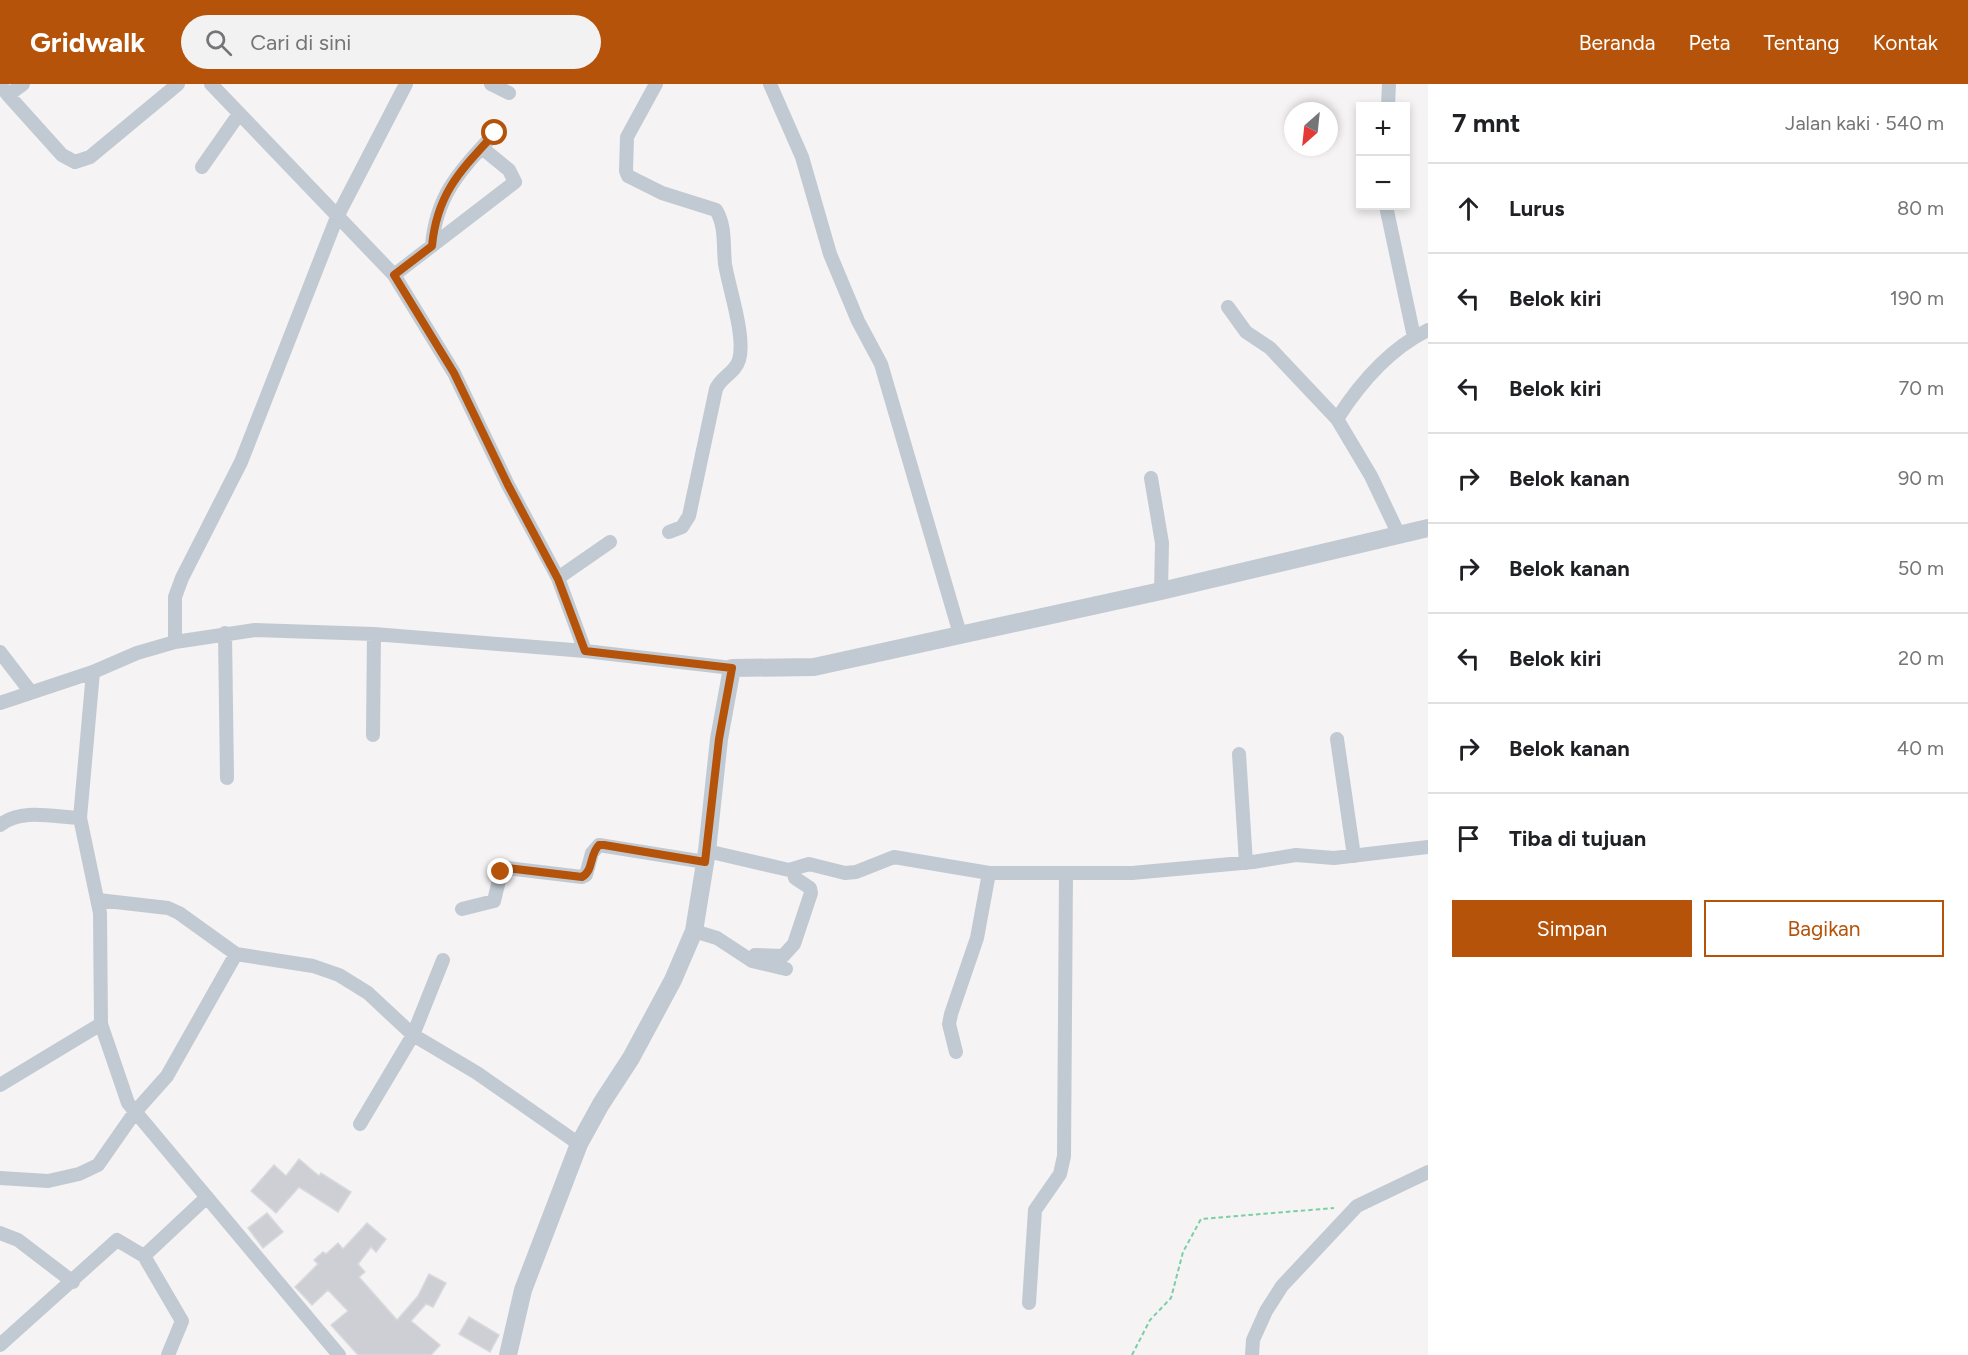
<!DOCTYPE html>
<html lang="id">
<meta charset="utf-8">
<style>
:root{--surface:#fff;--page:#f2f2f2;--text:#202124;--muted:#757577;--line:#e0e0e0;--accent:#b45309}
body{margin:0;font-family:Figtree,sans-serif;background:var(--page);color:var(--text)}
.controls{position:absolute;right:18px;top:18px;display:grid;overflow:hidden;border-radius:0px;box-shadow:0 3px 9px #0003}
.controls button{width:54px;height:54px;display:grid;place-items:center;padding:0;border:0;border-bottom:2px solid var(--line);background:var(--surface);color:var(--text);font:30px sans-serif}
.compass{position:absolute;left:1284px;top:18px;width:54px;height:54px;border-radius:50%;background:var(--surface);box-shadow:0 3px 9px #0003;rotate:207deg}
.stop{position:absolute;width:18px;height:18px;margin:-14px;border:4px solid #b45309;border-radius:50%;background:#fff}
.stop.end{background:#b45309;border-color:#fff;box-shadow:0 2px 6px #0008}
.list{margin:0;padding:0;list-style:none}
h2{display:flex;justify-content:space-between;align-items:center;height:78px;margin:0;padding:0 24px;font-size:26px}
h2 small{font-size:20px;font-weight:400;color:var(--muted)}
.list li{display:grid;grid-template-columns:39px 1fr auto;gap:18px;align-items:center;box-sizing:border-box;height:90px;padding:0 24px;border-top:2px solid var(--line)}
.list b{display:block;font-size:22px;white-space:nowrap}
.list em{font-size:20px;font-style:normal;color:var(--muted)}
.actions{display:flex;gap:12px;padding:18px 24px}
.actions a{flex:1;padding:14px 0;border:2px solid var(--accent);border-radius:0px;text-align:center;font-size:21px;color:var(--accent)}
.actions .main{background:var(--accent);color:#fff}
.icon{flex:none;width:33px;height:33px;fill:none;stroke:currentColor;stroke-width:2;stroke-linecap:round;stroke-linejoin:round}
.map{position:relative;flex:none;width:1428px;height:1271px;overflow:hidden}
header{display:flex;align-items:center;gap:36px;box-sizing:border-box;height:84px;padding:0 30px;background:var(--accent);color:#fff}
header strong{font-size:28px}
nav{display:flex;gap:33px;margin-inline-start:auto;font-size:21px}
.search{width:420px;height:54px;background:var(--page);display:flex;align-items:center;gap:15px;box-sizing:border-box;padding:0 21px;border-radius:33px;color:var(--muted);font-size:22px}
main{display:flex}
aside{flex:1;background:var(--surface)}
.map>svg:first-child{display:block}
</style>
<header>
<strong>Gridwalk</strong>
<div class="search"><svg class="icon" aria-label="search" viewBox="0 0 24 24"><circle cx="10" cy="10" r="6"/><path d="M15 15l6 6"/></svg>Cari di sini</div>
<nav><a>Beranda</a><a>Peta</a><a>Tentang</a><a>Kontak</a></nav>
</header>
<main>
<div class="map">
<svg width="1428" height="1271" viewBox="0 0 1428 1271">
<rect width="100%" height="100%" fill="#f5f3f3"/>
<path fill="#cdcfd5" stroke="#d7d9de" stroke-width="1.5" d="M299,1075L319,1092L321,1089L351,1108L338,1128L299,1103L276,1129L251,1107L274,1081L286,1092Z
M267,1129L283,1148L263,1164L248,1144Z
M367,1139L386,1155L376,1168L371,1163L358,1180L365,1188L359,1193L397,1236L418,1212L429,1190L446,1199L433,1223L426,1220L411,1237L440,1261L431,1271H358L331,1241L348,1227L328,1206L312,1221L295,1203L318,1180L314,1176L323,1168L326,1170L338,1159L343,1165Z
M469,1233L499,1251L490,1268L459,1250Z"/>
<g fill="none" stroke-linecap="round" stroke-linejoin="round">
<path stroke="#7ad0a6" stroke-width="2" stroke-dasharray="4.5 3" stroke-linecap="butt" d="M1132,1271L1150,1236L1171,1214L1183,1168L1201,1135L1334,1124"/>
<path stroke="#c1cad2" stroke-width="14" d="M0,0L8,11L23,0
M211,0L394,191L454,289L508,401L558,494L585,567
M491,0L509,9
M656,0L627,53L626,87L628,92L662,109L716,126C726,142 723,162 725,180C729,205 746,253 739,276C735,289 721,293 716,305L689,432L682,443L669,448
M770,0L802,73L830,170L858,237L881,280L960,550
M8,11L62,71L75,78L90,73L178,0
M1388,22L1389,0
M202,83L239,30
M1386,122L1414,253
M432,162C436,110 461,86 495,49
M394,191L515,98L509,86L482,64
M1228,223L1246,248L1270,264L1337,335
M1151,394L1162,459L1161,507
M1399,451L1371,392L1337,335C1360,299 1389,265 1428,246
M558,494L610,458
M225,549L227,694
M175,558V513L182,494L241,378L337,133L406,0
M0,568L30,607
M93,588L80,734L100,829L101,940L128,1019L339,1271
M0,619L93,588L137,569L175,558L255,546L374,550L585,567L732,584
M373,651L374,550
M1337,655L1354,772
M1239,670L1246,779
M0,741C21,724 54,733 80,734
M707,767L789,786L809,780L845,789L856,788L894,773L989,789L977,854L951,930L949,940L956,968
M989,789H1132L1253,778L1296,771L1334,774L1428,763
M98,816L168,824L179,829L236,870L313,882L339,891L368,909L413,951L477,989L579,1060
M462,825L494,817L501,788L507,784L582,793L586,791L592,769L599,761L705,778
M694,847L717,854L752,877L786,885
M752,877L755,871L783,872L794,860L811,809L810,804L795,794L793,785
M0,1001L101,940
M360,1040L413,951L443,876
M0,1094L48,1097L79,1090L98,1081L135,1028L167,992L236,870
M0,1149L18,1156L73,1198
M1029,1219L1035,1126L1060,1090L1064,1072L1066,789
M0,1261L117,1156L144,1172
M168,1271L182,1237L144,1172L207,1113
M1252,1271L1253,1256L1266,1227L1282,1202L1357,1122L1428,1088"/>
<path stroke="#c1cad2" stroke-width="18" d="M508,1271L523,1206L579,1060L601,1020L631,974L673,896L694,847L707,767L719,655L732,584L814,583L1161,507L1428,444"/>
</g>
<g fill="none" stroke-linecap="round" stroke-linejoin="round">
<path stroke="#b45309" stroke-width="8" d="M495,49C461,86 437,109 432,162L394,191L454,289L508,401L558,495L585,567L732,584L719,655L705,778L604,761H599C589,771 594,786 582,793L507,784L501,788"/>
</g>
</svg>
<div class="controls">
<button>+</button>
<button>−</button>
</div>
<svg class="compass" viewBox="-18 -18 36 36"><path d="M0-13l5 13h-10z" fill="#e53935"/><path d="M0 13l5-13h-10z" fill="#757577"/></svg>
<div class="stop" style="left:495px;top:49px"></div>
<div class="stop end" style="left:501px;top:788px"></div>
</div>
<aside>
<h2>7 mnt<small>Jalan kaki · 540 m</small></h2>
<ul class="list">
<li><svg class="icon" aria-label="ahead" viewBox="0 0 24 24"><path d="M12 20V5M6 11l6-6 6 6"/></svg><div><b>Lurus</b></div><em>80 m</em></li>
<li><svg class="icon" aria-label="left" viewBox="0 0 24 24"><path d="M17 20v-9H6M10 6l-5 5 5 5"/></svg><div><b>Belok kiri</b></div><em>190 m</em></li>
<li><svg class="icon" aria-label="left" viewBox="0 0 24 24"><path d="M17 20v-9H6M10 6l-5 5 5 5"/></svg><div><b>Belok kiri</b></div><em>70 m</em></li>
<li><svg class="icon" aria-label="right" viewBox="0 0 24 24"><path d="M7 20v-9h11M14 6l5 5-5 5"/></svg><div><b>Belok kanan</b></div><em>90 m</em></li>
<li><svg class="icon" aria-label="right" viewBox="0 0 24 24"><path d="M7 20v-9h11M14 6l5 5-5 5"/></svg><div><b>Belok kanan</b></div><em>50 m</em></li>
<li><svg class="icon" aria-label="left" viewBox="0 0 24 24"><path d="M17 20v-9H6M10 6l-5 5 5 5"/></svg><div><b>Belok kiri</b></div><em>20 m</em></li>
<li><svg class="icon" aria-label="right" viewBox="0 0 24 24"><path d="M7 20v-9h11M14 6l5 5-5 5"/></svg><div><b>Belok kanan</b></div><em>40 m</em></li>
<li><svg class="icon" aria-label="arrive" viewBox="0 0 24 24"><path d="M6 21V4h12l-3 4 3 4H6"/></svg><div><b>Tiba di tujuan</b></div></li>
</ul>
<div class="actions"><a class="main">Simpan</a><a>Bagikan</a></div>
</aside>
</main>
